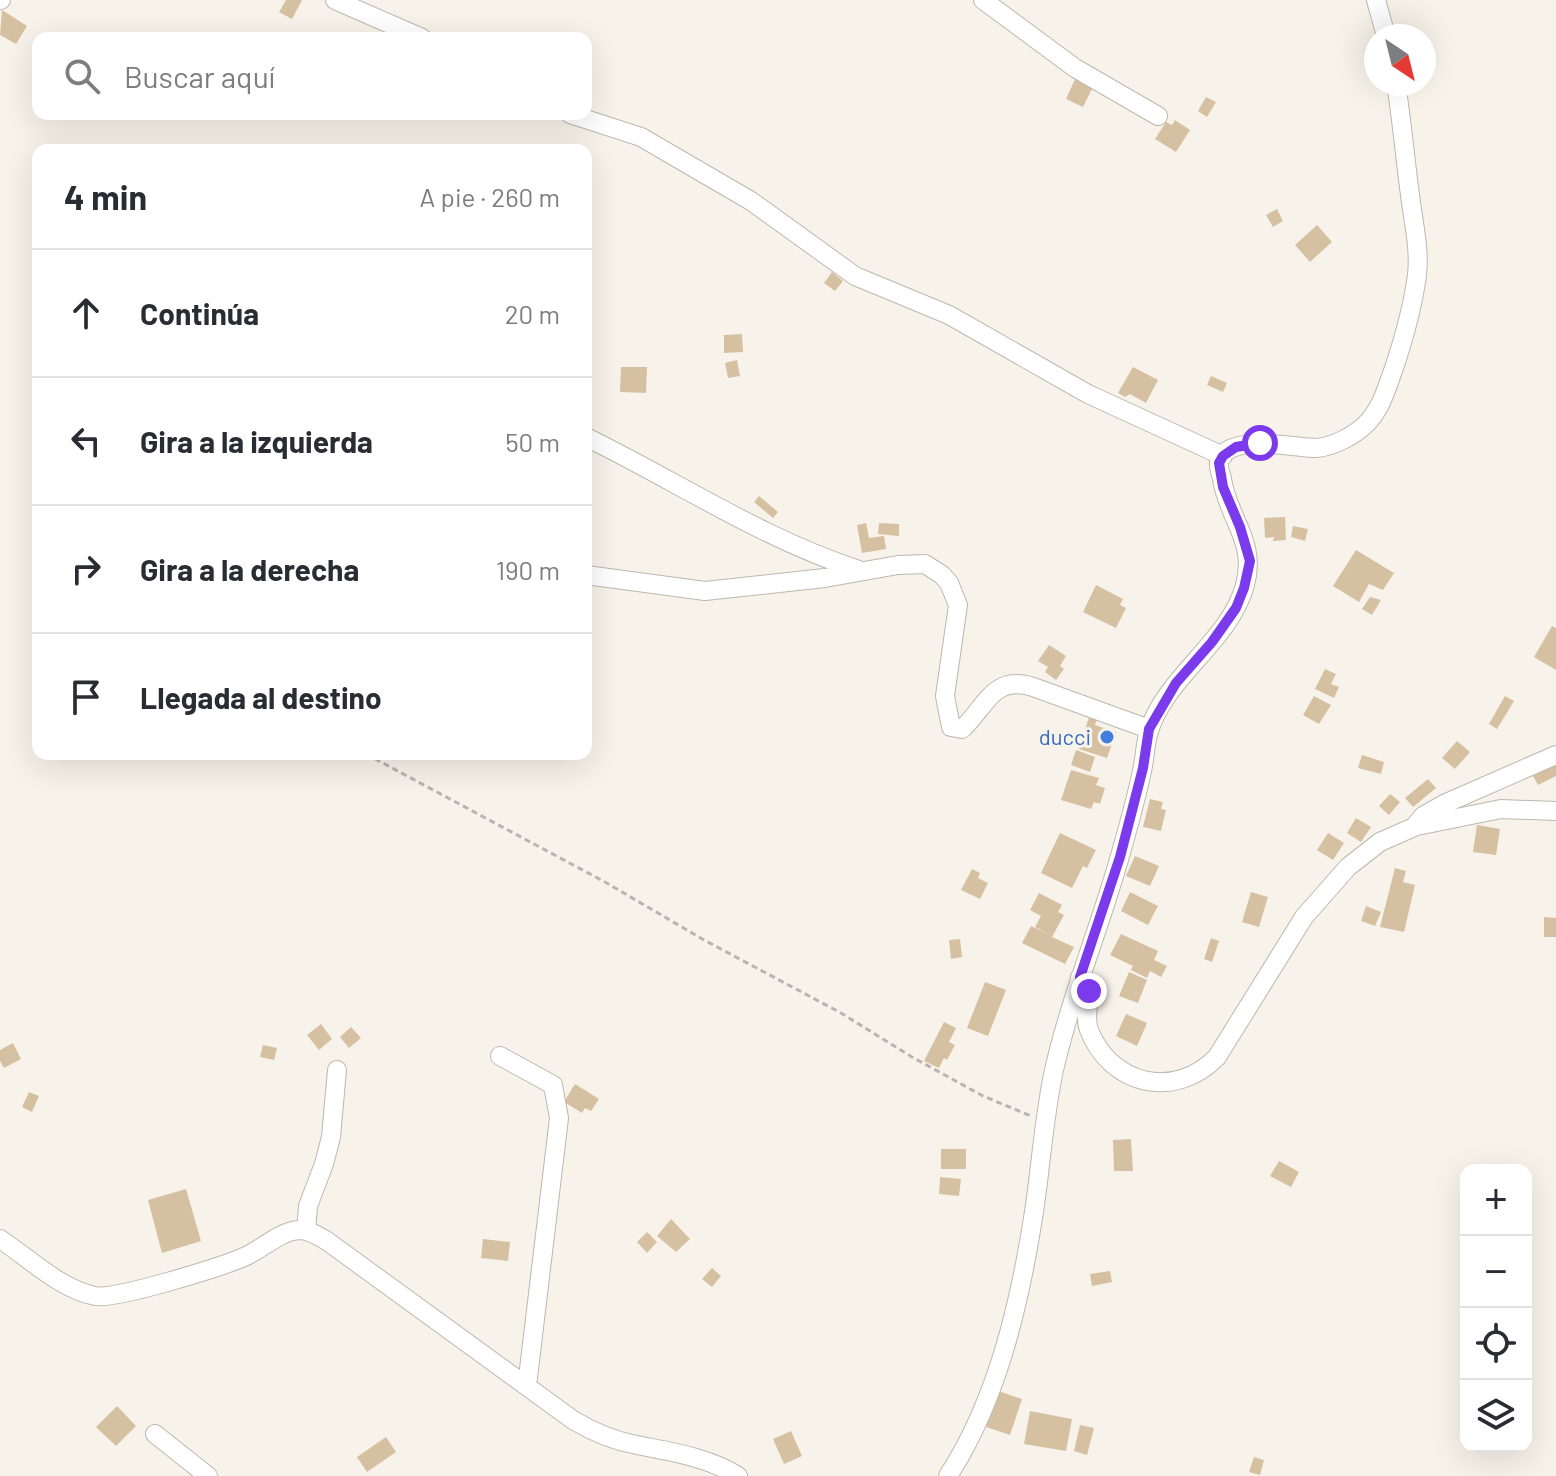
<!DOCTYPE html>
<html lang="es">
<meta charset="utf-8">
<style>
:root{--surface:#fff;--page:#f2f2f3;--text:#2b2b33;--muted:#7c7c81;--line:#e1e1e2}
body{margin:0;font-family:Barlow,sans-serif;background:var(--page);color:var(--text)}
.controls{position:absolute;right:24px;bottom:24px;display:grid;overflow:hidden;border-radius:16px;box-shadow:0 8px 32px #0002}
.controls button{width:72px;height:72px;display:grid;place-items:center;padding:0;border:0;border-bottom:2px solid var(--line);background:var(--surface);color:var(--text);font:40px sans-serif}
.compass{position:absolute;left:1364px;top:24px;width:72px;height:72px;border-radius:50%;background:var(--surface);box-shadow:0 8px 32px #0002;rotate:145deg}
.stop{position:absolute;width:24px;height:24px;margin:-18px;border:6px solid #7c3aed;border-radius:50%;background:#fff}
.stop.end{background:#7c3aed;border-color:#fff;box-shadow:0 2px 8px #0008}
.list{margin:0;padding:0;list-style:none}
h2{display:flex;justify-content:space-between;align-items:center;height:104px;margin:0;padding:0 32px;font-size:34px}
h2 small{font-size:26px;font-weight:400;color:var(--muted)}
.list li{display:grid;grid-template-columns:52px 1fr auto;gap:24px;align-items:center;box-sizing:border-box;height:128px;padding:0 32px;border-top:2px solid var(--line)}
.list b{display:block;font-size:30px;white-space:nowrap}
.list em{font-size:26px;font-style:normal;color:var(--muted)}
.icon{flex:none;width:44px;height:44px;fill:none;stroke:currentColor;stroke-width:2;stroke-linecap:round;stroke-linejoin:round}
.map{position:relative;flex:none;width:1556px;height:1476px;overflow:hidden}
.search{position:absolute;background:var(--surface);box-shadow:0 8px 32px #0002;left:32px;top:32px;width:560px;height:88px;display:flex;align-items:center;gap:20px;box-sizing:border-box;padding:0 28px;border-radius:16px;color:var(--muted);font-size:30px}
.panel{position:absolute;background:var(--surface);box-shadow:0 8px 32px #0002;left:32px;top:144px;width:560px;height:616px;border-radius:16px}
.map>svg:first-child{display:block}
</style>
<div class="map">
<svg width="1556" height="1476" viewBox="0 0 1556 1476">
<rect width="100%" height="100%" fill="#f8f3ea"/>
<path fill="#d5c1a2" d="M286,0H302L292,19L279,12Z
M2,10L27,26L16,44L0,35Z
M1076,77L1094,85L1083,107L1066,99Z
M1206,97L1216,102L1207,117L1198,111Z
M1175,120L1190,130L1176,152L1155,139L1166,122L1172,125Z
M1277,209L1283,221L1273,227L1266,215Z
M1317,225L1332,242L1310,262L1295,245Z
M832,272L843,281L835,291L824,283Z
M742,334L743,352L724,353V335Z
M737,360L740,376L728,378L725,363Z
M621,367H647L646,393L620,392Z
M1133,367L1158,380L1146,403L1130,394L1125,397L1118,393Z
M1211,376L1227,383L1223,392L1207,385Z
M759,496L778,512L773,518L754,502Z
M1285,517L1286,540L1273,541L1274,537L1265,538L1264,518Z
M866,523L869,538L884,536L886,549L862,553L857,525Z
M879,523L899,524V536L878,534Z
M1293,526L1308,529L1305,541L1291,537Z
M1356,550L1394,573L1383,590L1369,584L1359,602L1333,586Z
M1096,585L1123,599L1120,605L1126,608L1116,628L1083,612Z
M1370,597L1381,600L1372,615L1362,609Z
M1552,626L1556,628V670L1534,657Z
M1049,645L1066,656L1060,666L1064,669L1056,680L1045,672L1048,667L1038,661Z
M1325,669L1336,674L1331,684L1339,687L1334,698L1315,689Z
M1314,696L1331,705L1319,724L1303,715Z
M1505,696L1514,701L1497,729L1489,724Z
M1090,714L1098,716L1095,725L1116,732L1107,758L1079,749Z
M1457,741L1470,752L1455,769L1442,758Z
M1076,750L1095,757L1090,772L1071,765Z
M1362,755L1384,762L1381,774L1358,768Z
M1556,765V776L1538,785L1533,776Z
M1071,770L1099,778L1096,785L1105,788L1100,804L1094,802L1091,809L1061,800Z
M1428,779L1436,788L1413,807L1405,798Z
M1390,794L1400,802L1389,815L1379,806Z
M1150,799L1163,802L1161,809L1166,810L1161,831L1143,827Z
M1356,818L1371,827L1361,842L1347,833Z
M1477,825L1500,829L1496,855L1473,852Z
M1060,833L1096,850L1087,868L1083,866L1072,888L1041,873Z
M1328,833L1344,843L1333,860L1317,850Z
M1135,856L1159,866L1150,886L1126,876Z
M1395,868L1406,871L1403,882L1415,885L1404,932L1380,927Z
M972,869L980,873L978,878L988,883L980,899L961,890Z
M1130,892L1158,906L1148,925L1121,911Z
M1251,892L1268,897L1259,927L1242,922Z
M1039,893L1062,905L1058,912L1064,915L1052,937L1074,947L1065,964L1022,943L1031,926L1050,935L1035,927L1041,916L1030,910Z
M1366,906L1381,912L1375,926L1361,921Z
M1544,917L1556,918V937H1544Z
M1121,934L1158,951L1154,960L1167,966L1161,977L1150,971L1147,978L1131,970L1133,966L1110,955Z
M1211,938L1219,941L1212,962L1204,959Z
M960,939L962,957L951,959L949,940Z
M1129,972L1147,980L1138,1003L1119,996Z
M985,982L1006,990L988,1036L967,1028Z
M1126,1014L1147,1023L1137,1046L1116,1036Z
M944,1022L956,1028L949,1042L955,1045L947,1060L944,1058L939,1068L924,1061Z
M321,1024L332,1039L319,1050L307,1035Z
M351,1027L361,1038L349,1048L340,1037Z
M13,1043L21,1059L4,1068L0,1061V1050Z
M263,1045L277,1048L274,1060L260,1057Z
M575,1084L599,1099L591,1111L585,1108L582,1113L564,1102Z
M29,1092L39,1096L32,1112L22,1107Z
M1131,1139L1133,1171H1114L1113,1140Z
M941,1149H966V1169H941Z
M1279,1161L1299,1172L1291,1187L1270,1176Z
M940,1177L961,1179L959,1196L939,1194Z
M186,1189L201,1241L162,1253L148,1200Z
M671,1219L690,1239L676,1252L657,1236Z
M647,1232L657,1242L647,1253L637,1242Z
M483,1239L510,1242L508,1261L481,1258Z
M712,1268L721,1276L712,1287L702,1279Z
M1110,1271L1112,1282L1092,1286L1090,1274Z
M998,1391L1022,1399L1010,1435L986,1427Z
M117,1406L136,1426L116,1446L96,1427Z
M1030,1411L1072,1419L1066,1451L1024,1444Z
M1080,1425L1094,1428L1087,1455L1074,1451Z
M791,1431L802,1456L784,1464L773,1439Z
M386,1437L396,1452L367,1472L357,1457Z
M1254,1457L1264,1460L1260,1475L1249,1472Z"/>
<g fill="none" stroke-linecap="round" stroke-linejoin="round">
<g stroke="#bdb8af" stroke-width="20">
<path id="minor" d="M0,0H1
M335,0L422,38
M983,0L1075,68L1158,116
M1376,0L1386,36
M570,114L641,137L751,201L855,276L949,315L1088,394L1223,456
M586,437C678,482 761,538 859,570
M586,575L705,591L825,578L898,565L925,564L942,575L949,583L958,605L945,696L951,727L962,729C986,707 993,674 1033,687L1149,729
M1417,826L1501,809L1556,811
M1080,977C1097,990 1082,1012 1089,1030C1111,1086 1175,1100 1217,1057L1304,917L1348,867L1380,842L1414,827L1423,816L1444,804L1556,755
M500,1056L553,1085L559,1118L527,1386
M306,1231L308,1206L324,1164L331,1137L337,1070
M0,1239C29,1258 60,1289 95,1296C115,1300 221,1267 244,1257C261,1250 280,1231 299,1230C309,1230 319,1236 327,1241L573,1420C593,1432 614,1441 637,1445C671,1452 708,1457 738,1476
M155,1434L208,1476
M948,1476C998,1399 1020,1302 1034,1212C1041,1165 1044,1116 1054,1070C1071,996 1100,927 1120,856C1128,828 1136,799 1142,771C1145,758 1145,744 1149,731C1166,676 1230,641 1245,585C1257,541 1228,519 1222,479C1221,473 1218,468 1219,463C1224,432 1296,448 1316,448C1332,447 1354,436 1366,424C1381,410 1387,387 1394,368C1404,338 1413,305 1417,275C1420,249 1413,220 1410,195C1405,158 1402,121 1396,84"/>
</g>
<path stroke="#b9b5ae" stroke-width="3" stroke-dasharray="6 4" stroke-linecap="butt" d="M366,754L605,882L704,940L841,1013L912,1057L983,1096L1031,1116"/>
<use href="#minor" stroke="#fff" stroke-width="18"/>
</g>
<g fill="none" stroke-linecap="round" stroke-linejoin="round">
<path stroke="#7c3aed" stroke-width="10" d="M1089,991L1087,983L1080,977L1120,857L1143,768L1149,729L1176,683L1212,642L1236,608L1244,588L1250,561L1240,527L1223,487L1219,463L1223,456L1236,447L1260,443"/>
</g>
<circle fill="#3f7fe0" stroke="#f8f3ea" stroke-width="3" cx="1107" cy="737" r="8"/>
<g text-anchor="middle" stroke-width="6" stroke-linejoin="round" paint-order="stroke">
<g font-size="22" fill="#366cbe" stroke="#f8f3ea" text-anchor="end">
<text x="1091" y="745">ducci</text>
</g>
</g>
</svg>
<div class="controls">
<button>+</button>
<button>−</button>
<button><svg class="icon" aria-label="locate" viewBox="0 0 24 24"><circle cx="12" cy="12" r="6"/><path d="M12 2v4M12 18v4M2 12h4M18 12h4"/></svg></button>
<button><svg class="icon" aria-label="layers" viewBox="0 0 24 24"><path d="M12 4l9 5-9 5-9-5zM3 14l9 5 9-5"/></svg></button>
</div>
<svg class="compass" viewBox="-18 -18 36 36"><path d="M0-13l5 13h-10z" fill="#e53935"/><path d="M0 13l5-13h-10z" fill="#7c7c81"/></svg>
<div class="stop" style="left:1260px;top:443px"></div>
<div class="stop end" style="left:1089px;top:991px"></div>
<div class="search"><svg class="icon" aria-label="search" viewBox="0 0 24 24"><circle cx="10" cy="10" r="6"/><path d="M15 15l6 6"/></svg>Buscar aquí</div>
<section class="panel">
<h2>4 min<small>A pie · 260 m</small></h2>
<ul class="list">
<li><svg class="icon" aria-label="ahead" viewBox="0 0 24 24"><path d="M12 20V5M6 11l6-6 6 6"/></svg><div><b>Continúa</b></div><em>20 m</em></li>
<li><svg class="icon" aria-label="left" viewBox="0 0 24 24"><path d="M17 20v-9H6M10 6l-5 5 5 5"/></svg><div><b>Gira a la izquierda</b></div><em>50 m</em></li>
<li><svg class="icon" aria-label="right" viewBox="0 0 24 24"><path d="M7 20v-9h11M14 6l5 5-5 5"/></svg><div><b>Gira a la derecha</b></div><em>190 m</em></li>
<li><svg class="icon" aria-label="arrive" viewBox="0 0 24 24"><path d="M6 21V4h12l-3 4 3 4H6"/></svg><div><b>Llegada al destino</b></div></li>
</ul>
</section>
</div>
